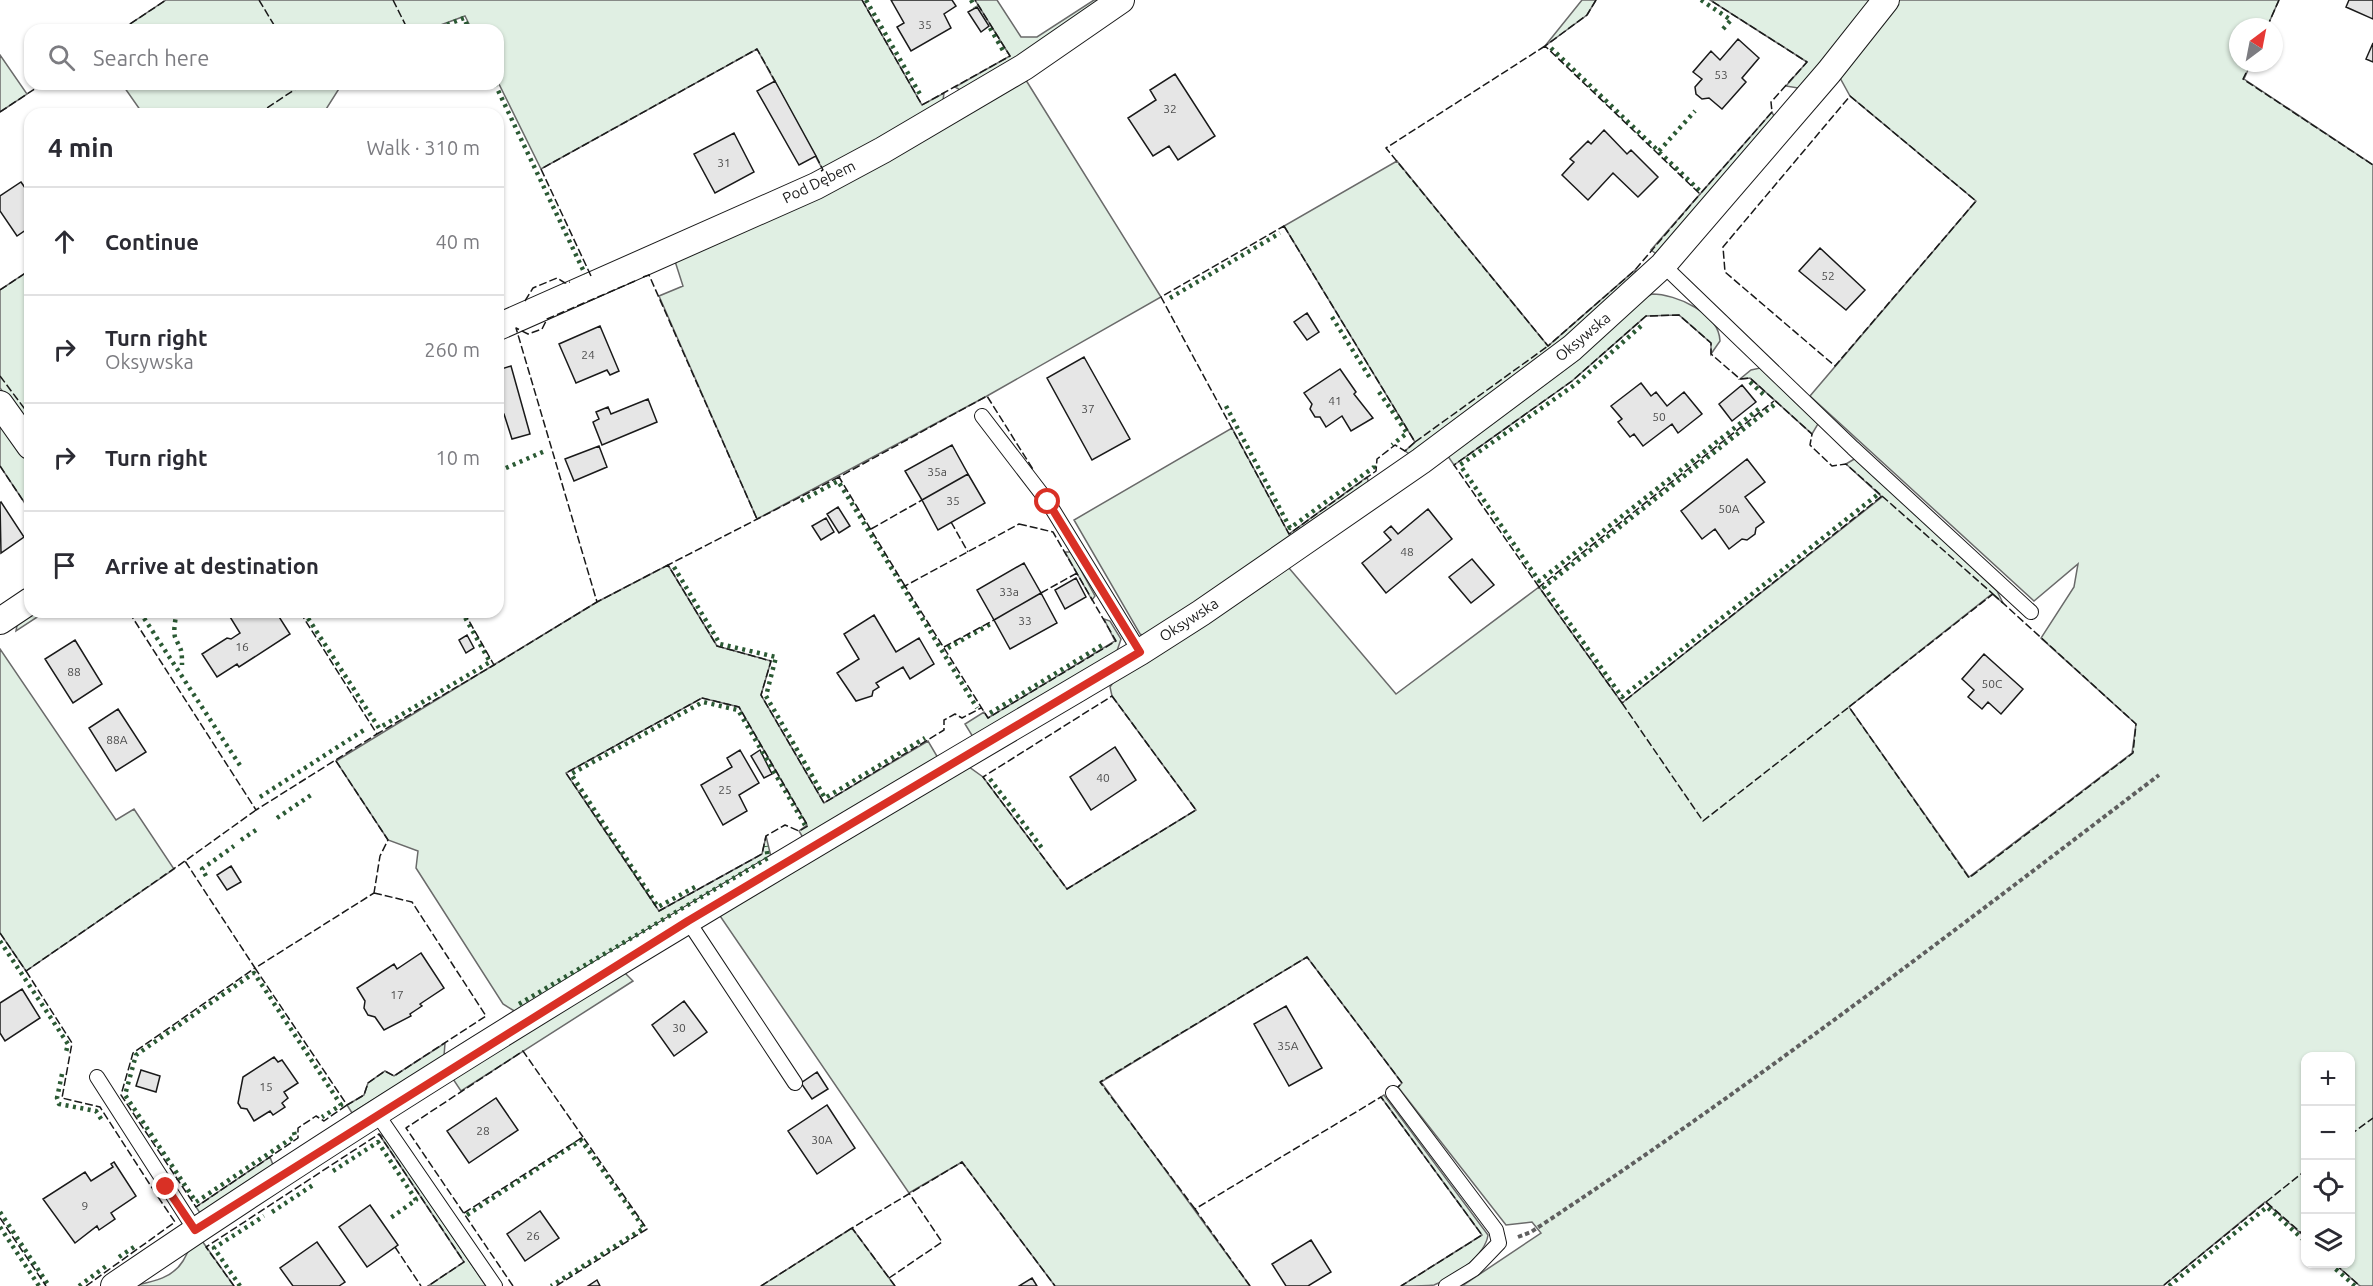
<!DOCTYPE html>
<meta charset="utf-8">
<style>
:root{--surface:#fff;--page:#f7f7f7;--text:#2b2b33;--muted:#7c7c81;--line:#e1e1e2}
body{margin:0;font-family:Ubuntu,sans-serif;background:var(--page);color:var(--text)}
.controls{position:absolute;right:18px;bottom:18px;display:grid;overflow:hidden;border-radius:12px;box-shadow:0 2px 4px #0004}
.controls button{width:54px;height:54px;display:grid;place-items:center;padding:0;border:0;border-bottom:2px solid var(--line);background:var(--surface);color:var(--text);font:30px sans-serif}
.compass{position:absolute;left:2229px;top:18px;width:54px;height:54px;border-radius:50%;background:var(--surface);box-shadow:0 2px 4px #0004;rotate:32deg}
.stop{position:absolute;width:18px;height:18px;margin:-14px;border:4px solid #d93025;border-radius:50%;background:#fff}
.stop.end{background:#d93025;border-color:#fff;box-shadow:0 2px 6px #0008}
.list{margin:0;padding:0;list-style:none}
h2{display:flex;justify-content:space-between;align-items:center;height:78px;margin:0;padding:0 24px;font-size:26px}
h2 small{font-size:20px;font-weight:400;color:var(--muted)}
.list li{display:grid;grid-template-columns:39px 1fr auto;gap:18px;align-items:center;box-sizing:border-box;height:108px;padding:0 24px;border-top:2px solid var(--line)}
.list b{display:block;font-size:22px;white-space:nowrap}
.list p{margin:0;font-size:20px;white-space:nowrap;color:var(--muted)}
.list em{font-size:20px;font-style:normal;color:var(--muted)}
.icon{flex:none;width:33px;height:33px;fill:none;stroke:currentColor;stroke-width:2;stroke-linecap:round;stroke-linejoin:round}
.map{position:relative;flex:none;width:2373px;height:1286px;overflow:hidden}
.search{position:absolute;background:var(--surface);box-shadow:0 2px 4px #0004;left:24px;top:24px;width:480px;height:66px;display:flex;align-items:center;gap:15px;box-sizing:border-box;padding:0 21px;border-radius:18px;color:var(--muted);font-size:22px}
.panel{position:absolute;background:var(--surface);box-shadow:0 2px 4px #0004;left:24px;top:108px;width:480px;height:510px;border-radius:18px}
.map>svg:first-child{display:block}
</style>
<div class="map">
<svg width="2373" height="1286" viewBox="0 0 2373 1286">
<rect width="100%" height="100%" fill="#fff"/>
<path fill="#e0efe3" stroke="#6a6a6a" stroke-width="1.5" d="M166,0H862L922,105L944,93L942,107L823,170L757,49L541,169L498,82V30H472L465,16L427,30H121Z
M975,0H997L1021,37H1037L1094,0H1103L1036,49L960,90L955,87L1010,56Z
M1582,0H1596L1587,15L1545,46Z
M1710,0H1878L1804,89L1786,86L1807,62Z
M1894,0H2279L2267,27H2238V63H2251L2244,79L2373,165V1286H2360L2335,1264H2350V1056H2306L2305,1237L2265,1202L2163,1286H1462L1541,1233L1532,1222L1506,1225L1398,1087L1402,1083L1307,957L1101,1082L1250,1286H1055L962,1162L909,1193L718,913L969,767L983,777L1067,889L1196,810L1112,696L1110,687L1118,675L1198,630L1289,568L1396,694L1539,587L1622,703L1882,497L1846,464L1856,458L1997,591L2003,603L1992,594L1849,707L1969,877L2132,753L2136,724L2041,638L2074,587L2078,564L2034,601L1810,396L1976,201L1850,96L1839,76Z
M0,55L27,94L0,112Z
M1024,77L1161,297L987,396L757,519L659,296L683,286L674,258Z
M122,84H342L323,114H143Z
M1772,112L1777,123L1659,256L1651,250Z
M1397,161L1548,346L1635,270L1638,277L1581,330L1414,457L1405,451L1415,442L1284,226Z
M30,270V429L0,388V290Z
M1652,294C1676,294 1719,313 1720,341L1711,354V343L1679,315L1646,316L1572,381L1454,465L1445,452L1640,300Z
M1760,368L1818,424L1812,434L1750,378L1740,379L1751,370Z
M0,420L30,462V511L0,466Z
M1232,428L1289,534L1367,477L1369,484L1147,638L1140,634L1074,520Z
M1065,552H1071L1095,596L1092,600Z
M668,565L717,646L771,661L761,695L824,803L928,741L941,763L805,841L799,831L807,825L739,707L702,698L566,773L659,911L762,854L766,836L772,861L516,1012L503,1004L416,868L418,851L388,840L336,761L597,602Z
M30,612H45L16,631L18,620Z
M1104,619L1110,621L1121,639L1117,651L976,742L965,724L984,712L988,718L1115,641Z
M0,649L116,820L134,809L174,869L26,971L0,933Z
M622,970L633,981L461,1091L451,1076Z
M445,1043L444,1056L352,1113L347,1105L364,1095L368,1083L385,1071L394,1076Z
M1384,1095L1488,1235C1485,1256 1454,1277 1434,1285C1426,1286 1411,1286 1401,1286L1482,1235L1381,1097Z
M379,1134L386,1138L486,1286H428L464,1262Z
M270,1157L273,1165L200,1213L196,1207Z
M852,1228L895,1286H761Z
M200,1238L234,1286H132C151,1282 172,1279 183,1261C189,1251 189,1245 200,1238Z"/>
<path fill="#e6e6e6" stroke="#1a1a1a" stroke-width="1.5" d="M891,0H952L956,6L944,14L951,28L911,51L897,27L904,23Z
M2349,0H2373V19L2346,7Z
M977,7L989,26L981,32L968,12Z
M1738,39L1759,58L1742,78L1746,82L1722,109L1709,98L1702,99L1696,94L1695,87L1702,79L1693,72L1711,51L1720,60Z
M2373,43V62L2366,59Z
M1175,74L1215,136L1178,160L1169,146L1153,156L1128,118L1156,100L1150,90Z
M775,81L816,156L799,165L757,91Z
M1604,130L1627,154L1631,150L1658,177L1638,197L1613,173L1588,200L1562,175L1574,162L1570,159L1588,141L1591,144Z
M734,133L754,172L715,193L694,154Z
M21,182L30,195V227L17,236L0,211V196Z
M1820,248L1865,290L1846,310L1799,271Z
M1307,313L1319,332L1307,340L1294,322Z
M600,326L619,371L610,375L607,370L576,383L559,344Z
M1084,357L1130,439L1092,460L1047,378Z
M511,366L530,434L512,439L504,414L498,415V370Z
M1340,369L1356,392L1354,394L1373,418L1351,431L1342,416L1326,427L1320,417H1315L1310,409L1312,404L1304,393Z
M1641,383L1651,396L1656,392L1667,406L1684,392L1702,414L1678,433L1672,424L1643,446L1634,434L1630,437L1618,422L1622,419L1611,406Z
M1742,385L1756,402L1732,421L1719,404Z
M648,399L657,422L602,445L593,422L599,419L596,412L608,407L611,414Z
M952,445L968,474L922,500L905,471Z
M599,446L607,467L574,481L565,459Z
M1747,459L1765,482L1745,497L1764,522L1756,528L1755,534L1747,540L1742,539L1729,549L1715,529L1702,539L1681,511Z
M968,474L985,503L938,530L922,500Z
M1,502L24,537L1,553L0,503Z
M838,507L850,526L839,533L827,514Z
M1428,509L1452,539L1386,593L1362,563L1391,540L1384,532L1391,526L1398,534Z
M826,518L834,532L821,540L812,526Z
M1472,559L1494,585L1471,603L1449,577Z
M1024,563L1041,593L994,620L977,590Z
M1076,578L1086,597L1065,609L1055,590Z
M1041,593L1057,623L1010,649L994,620Z
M227,612H276L290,634L239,667L237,664L217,677L202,654L227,638L231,639L240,633Z
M874,615L896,652L919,638L934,664L910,679L903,667L876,683L879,687L873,691L872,696L856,701L837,673L859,659L844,634Z
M467,635L474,648L466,653L459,640Z
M75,640L102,684L73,703L45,659Z
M1984,654L2023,689L2001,714L1988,702L1982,709L1968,697L1974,690L1962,679Z
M118,709L146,752L116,771L89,728Z
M1115,747L1136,780L1091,810L1070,777Z
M740,750L759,783L739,795L747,811L723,825L701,785L732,767L727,758Z
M760,750L772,774L764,778L751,756Z
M231,866L241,882L227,890L217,875Z
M421,953L444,988L420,1004L422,1006L410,1014L411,1016L384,1030L375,1017L368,1015L364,1008L365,1001L357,988L394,964L397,969Z
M22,989L40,1018L5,1041L0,1033V1003Z
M684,1001L707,1032L674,1056L652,1025Z
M1286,1006L1322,1068L1289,1086L1254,1024Z
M274,1057L278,1062L282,1060L298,1083L284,1092L288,1098L282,1103L285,1107L273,1115L270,1111L254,1121L247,1109L241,1108L238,1103L243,1077Z
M141,1070L160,1076L156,1092L136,1086Z
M817,1072L828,1089L812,1099L801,1083Z
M496,1098L518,1130L469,1163L447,1131Z
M827,1105L855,1148L817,1174L788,1131Z
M114,1162L136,1196L111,1213L115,1219L99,1230L97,1226L75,1243L43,1199L85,1172L91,1181L113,1167L111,1164Z
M370,1205L398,1245L367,1267L339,1227Z
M540,1211L559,1238L525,1261L507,1234Z
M1311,1240L1331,1272L1308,1286H1286L1272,1264Z
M317,1242L345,1282L339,1286H293L280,1268Z
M1032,1278L1037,1286H1019Z
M597,1280L600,1286H588Z"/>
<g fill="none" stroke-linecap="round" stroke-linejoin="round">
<g stroke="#1a1a1a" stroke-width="16">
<path id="service" d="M1663,265L1853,448L2031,612
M982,416L1048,502L1140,652
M688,921L795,1083
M97,1077L195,1230
M1393,1093L1496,1230L1499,1243L1474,1269L1446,1286
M377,1114L495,1286"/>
</g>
<g stroke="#1a1a1a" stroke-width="28">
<path id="minor" d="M498,327L816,186L883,150L1024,67L1121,0
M0,404L30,446
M0,621L30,601
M114,1286C446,1059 794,856 1140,652L1201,613L1421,461L1572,348L1663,265L1829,72L1886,0"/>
</g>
<path stroke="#5f5f5f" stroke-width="4" stroke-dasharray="4.5 3" stroke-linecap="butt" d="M1518,1237L1531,1232C1747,1090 1953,932 2159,775"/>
<use href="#service" stroke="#fff" stroke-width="14"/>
<use href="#minor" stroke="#fff" stroke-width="26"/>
<path stroke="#2b5a34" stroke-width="4.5" stroke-dasharray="3 4.5" stroke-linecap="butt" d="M866,0L921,96
M971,0L975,7
M1701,0L1731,20L1723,29
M990,28L1005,54
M433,30L464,18L469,30
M1551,48L1700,191
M495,84L585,274
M1659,151L1695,111
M1170,298L1280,233
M1332,317L1370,378
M1641,326L1576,384L1460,465L1539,581L1760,408
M1750,382L1764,395
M1379,392L1407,433L1392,445
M1774,405L1544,587L1622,697L1877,495
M1226,406L1290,528L1374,467V461
M499,471L545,451
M801,501L838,481L977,708
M674,567L720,644L776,657L766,696L825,798L925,738
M140,612L241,767
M176,612C176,620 173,629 175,637C181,651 182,647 182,665
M304,612L379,728L490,662L462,612
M948,648L992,623
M990,713L1104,644
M990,779L1042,848
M260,797L364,730
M277,818L314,793
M241,840L256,830
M206,876L202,869L234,846
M695,887L658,907L571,774L703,702L738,710L805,825
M0,941L68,1044L66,1052
M519,1004L768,858L766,846
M62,1074L57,1098L59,1104L96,1111L103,1122
M294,1132L295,1136L196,1202L125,1095L136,1055L254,973L341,1105L322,1117
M333,1171L378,1142L416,1200L389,1219
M0,1212L49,1286
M272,1212L313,1185
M467,1215L581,1140L644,1228L551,1286
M0,1227L39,1286
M119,1257L134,1247
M2330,1264L2355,1286
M79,1286L109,1264
M240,1286L214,1248L264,1216
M2169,1286L2267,1207L2306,1242"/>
<path stroke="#1a1a1a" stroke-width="1.5" stroke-dasharray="8 3" stroke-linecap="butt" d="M259,0L277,30
M393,0L408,30
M862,0L922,105L1010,56L975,0
M1596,0L1587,15L1545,46L1700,194L1772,112L1771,102L1807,62L1710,0
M2267,27L2279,0
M121,30L166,0
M1545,46L1386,148L1548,346L1635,270L1700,194
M2251,63L2243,79L2373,165
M1850,96L1976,201L1835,366L1725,272L1723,247Z
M0,112L42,84
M258,114L303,84
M816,156L823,170L821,171
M1284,226L1415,442L1405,451L1395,445L1377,459L1376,471L1289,534L1161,297Z
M591,276L541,169L757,49L775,81
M643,277L649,275L757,519
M635,281L547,319L542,329L528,334L516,328L597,602L668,565
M0,290L30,270
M525,301L533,288L557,278L565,283L570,282
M0,376L30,416
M1415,442L1548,346
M0,466L30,511
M839,477L668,565L717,646L771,661L761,695L824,803L944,730V720L955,714L962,718L981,708
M1882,496L1993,594
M951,522L968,552
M1019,524L1053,532L1116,641L988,718L905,586Z
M871,529L922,500
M905,586L839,477L987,396L1034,471
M1539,587L1454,465L1572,381L1646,316L1679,315L1711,343V354L1740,379L1750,378L1812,434L1810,445L1832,466L1846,464L1882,496L1622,703L1539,587L1774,401
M1041,593L1077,573
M1993,594L2136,724L2133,753L1969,878L1849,707Z
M129,612L256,810L377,734
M300,612L377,734L494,665
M464,612L494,665L597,602
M944,647L994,620
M1112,696L1196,810L1067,889L983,777Z
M702,698L739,707L808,826L799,831L785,825L766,836L762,854L659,911L566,773Z
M1622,703L1703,821L1849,707
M336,761L388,840L380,856L374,893
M256,810L185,861L255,968L133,1053L121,1095L196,1207L298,1138V1128L316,1116L324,1121L347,1105
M374,893L412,902L486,1016L394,1076L385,1071L368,1083L364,1095L347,1105L255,968Z
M0,933L26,971L185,861
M26,971L72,1043L62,1098L100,1107L156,1194
M2350,1135L2373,1118
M2266,1202L2306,1170
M1195,1209L1100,1082L1307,957L1402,1083L1398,1087
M464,1213L583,1137L647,1229L556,1286
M0,1218L46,1286
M395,1247L421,1286
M2335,1264L2360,1286
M889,1278L942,1242L909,1193
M2164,1285L2266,1202L2306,1237
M86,1286L175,1222L156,1194L177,1179
M234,1286L206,1247L379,1134L464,1262L428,1286
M513,1286L406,1128L523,1051L583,1137
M761,1286L852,1228
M895,1286L852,1228L962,1162L1055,1286
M1250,1286L1195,1209L1381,1097L1482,1235L1401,1286"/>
</g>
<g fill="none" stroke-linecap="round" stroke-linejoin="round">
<path stroke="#d93025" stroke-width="8" d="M166,1187L195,1230L688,921L1140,652L1048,502"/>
</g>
<g text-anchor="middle" stroke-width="4.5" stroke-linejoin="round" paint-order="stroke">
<g font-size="12" fill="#4d4d4d">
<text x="925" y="29">35</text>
<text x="1721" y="79">53</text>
<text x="1170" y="113">32</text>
<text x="724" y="167">31</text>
<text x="1828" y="280">52</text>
<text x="588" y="359">24</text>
<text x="1335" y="405">41</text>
<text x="1088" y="413">37</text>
<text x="1659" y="421">50</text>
<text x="937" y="476">35a</text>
<text x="953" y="505">35</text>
<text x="1729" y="513">50A</text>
<text x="1407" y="556">48</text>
<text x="1009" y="596">33a</text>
<text x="1025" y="625">33</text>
<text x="242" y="651">16</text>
<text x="74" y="676">88</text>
<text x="1992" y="688">50C</text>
<text x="117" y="744">88A</text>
<text x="1103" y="782">40</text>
<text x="725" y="794">25</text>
<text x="397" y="999">17</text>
<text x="679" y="1032">30</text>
<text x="1288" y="1050">35A</text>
<text x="266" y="1091">15</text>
<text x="483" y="1135">28</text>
<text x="822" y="1144">30A</text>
<text x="85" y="1210">9</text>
<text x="533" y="1240">26</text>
</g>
<g font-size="15" fill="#1a1a1a" stroke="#fff">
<text transform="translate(819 182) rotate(-26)" y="5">Pod Dębem</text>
<text transform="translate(1583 337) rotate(-40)" y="5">Oksywska</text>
<text transform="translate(1189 620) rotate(-33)" y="5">Oksywska</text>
</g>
</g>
</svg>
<div class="controls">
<button>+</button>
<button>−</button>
<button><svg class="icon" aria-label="locate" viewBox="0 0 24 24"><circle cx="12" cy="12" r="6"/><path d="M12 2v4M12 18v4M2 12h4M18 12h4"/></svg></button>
<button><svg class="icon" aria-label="layers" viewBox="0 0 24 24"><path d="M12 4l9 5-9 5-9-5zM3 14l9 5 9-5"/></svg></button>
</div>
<svg class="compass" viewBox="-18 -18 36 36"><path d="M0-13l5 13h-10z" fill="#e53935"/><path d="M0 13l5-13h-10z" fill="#7c7c81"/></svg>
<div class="stop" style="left:1048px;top:502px"></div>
<div class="stop end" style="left:166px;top:1187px"></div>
<div class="search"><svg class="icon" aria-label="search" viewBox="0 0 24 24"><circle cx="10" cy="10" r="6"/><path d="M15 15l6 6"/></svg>Search here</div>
<section class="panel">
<h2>4 min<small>Walk · 310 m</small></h2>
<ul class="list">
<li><svg class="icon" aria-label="ahead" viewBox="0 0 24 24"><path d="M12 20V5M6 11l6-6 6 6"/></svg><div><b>Continue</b></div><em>40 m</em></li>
<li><svg class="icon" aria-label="right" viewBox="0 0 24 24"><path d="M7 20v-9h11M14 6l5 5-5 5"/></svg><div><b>Turn right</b><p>Oksywska</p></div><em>260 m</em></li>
<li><svg class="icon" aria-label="right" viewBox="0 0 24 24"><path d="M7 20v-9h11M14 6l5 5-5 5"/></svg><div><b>Turn right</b></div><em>10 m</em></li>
<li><svg class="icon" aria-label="arrive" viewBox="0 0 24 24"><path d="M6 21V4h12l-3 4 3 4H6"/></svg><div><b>Arrive at destination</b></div></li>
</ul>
</section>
</div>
